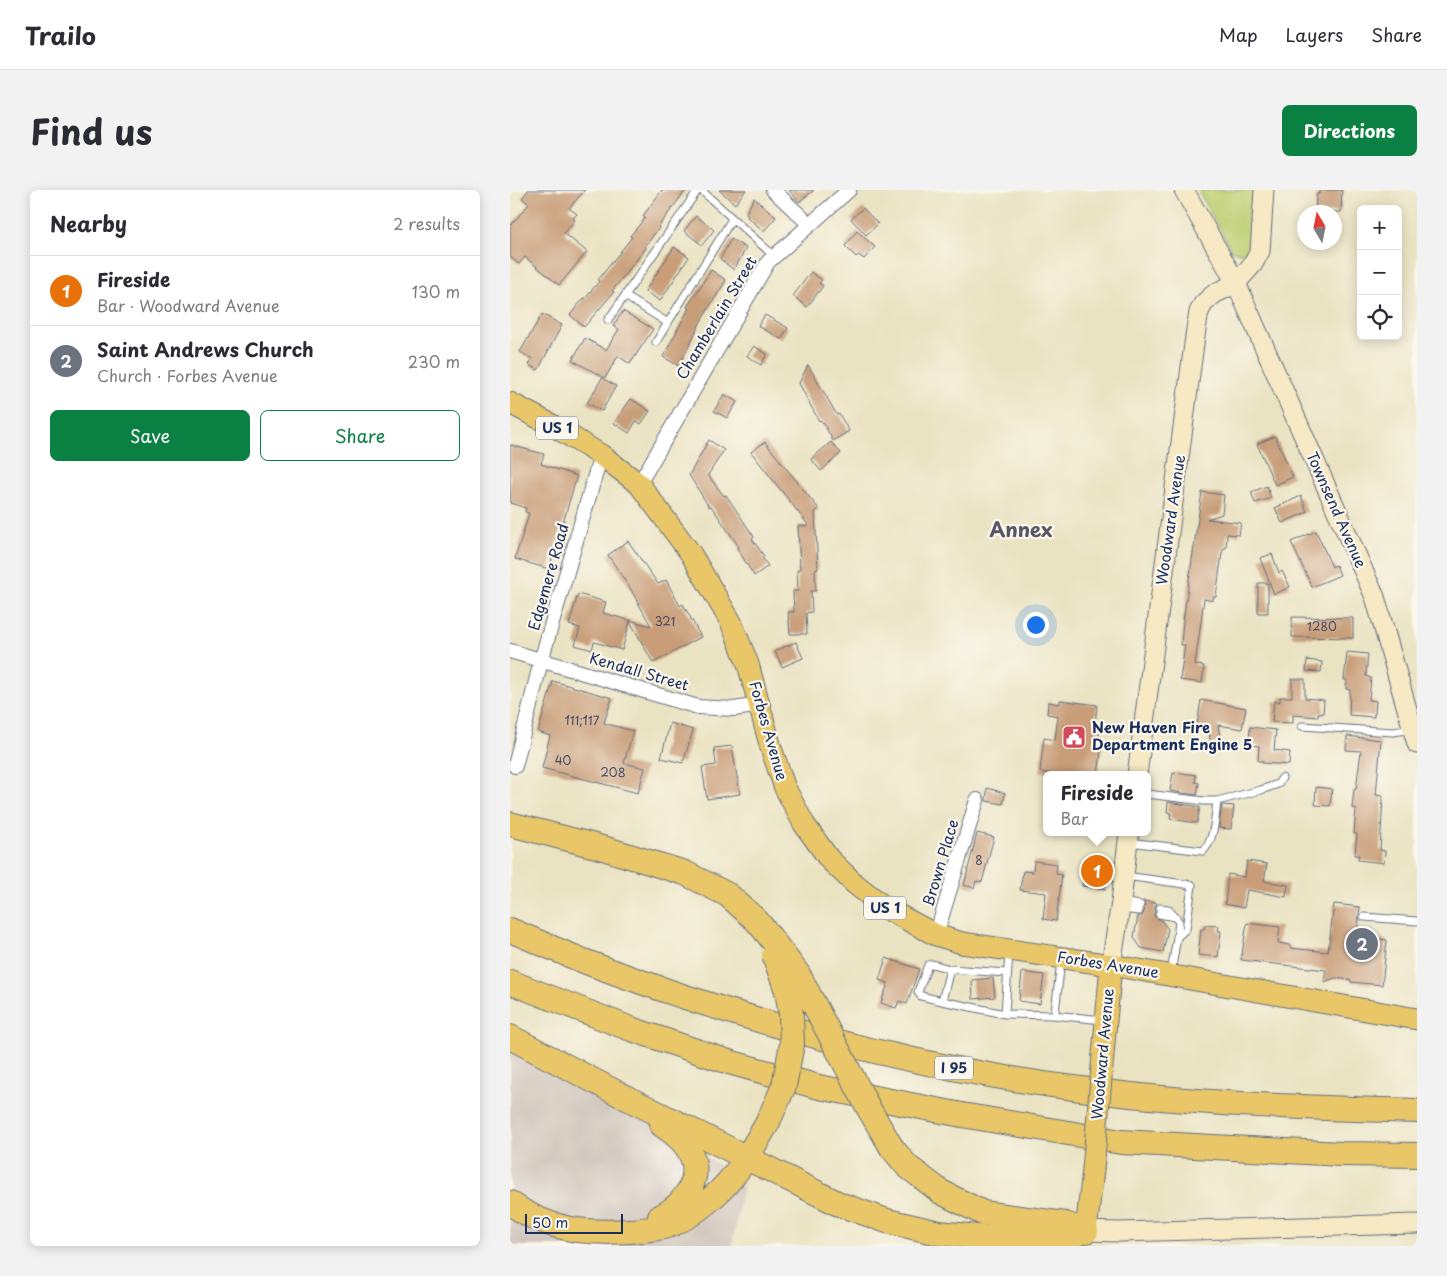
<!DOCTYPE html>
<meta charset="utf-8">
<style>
:root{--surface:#fff;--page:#f2f2f3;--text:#2b2b33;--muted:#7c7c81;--line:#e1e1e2;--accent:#0b8043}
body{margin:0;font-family:"Playpen Sans",sans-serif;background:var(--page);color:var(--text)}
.controls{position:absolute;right:15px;top:15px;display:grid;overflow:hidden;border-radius:8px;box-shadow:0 2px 12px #0003}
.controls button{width:45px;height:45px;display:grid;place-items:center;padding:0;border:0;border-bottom:1px solid var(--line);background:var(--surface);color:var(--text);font:25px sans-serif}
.compass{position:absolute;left:787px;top:15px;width:45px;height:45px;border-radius:50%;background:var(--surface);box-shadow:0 2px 12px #0003;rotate:350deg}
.scale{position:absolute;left:15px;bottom:12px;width:98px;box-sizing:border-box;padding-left:5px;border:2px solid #1b2f5e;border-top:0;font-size:14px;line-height:18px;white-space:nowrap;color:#1b2f5e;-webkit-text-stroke:4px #fbf7ec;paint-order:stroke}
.you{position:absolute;left:525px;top:434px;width:18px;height:18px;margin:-12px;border:4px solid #fff;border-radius:50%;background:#1a73e8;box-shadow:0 0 0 8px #1a73e833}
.badge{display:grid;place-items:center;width:32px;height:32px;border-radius:50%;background:var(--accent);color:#fff;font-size:16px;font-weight:700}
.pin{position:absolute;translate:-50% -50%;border:2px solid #fff;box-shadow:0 1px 5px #0006}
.popup{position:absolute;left:533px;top:581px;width:108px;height:65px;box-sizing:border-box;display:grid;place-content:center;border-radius:8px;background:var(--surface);filter:drop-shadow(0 1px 4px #0005);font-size:16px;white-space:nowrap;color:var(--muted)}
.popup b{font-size:19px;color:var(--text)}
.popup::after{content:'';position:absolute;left:50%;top:100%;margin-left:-10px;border:10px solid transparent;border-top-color:var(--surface)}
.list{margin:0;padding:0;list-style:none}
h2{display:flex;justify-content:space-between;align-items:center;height:65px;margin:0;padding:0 20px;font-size:21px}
h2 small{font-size:16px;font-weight:400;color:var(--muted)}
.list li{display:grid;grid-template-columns:32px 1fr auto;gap:15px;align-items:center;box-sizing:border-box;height:70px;padding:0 20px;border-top:1px solid var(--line)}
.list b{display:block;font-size:19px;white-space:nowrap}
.list p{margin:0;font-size:16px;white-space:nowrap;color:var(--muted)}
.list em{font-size:16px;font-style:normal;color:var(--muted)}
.actions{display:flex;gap:10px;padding:15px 20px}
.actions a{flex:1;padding:11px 0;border:1px solid var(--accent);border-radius:8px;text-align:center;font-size:18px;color:var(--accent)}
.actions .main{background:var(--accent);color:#fff}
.icon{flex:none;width:28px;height:28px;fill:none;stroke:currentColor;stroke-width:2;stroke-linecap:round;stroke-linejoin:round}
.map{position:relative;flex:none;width:907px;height:1056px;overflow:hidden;border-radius:8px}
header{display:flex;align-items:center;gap:30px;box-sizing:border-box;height:70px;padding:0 25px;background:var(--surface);border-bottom:1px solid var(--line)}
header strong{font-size:24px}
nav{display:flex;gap:28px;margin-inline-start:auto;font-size:18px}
.intro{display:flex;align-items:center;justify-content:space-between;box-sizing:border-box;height:120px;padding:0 30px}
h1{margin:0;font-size:35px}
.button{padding:12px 22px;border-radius:8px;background:var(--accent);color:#fff;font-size:18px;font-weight:700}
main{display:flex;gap:30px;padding:0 30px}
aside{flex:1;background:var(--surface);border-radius:8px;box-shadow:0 2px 12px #0003}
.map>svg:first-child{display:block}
</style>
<header>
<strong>Trailo</strong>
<nav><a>Map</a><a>Layers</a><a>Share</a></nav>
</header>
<div class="intro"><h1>Find us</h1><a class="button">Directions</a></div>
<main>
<aside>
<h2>Nearby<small>2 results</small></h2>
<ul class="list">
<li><span class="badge" style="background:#e8710a">1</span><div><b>Fireside</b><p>Bar · Woodward Avenue</p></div><em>130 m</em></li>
<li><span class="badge" style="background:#6b7280">2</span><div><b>Saint Andrews Church</b><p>Church · Forbes Avenue</p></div><em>230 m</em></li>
</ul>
<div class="actions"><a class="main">Save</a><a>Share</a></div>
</aside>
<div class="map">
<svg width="907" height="1056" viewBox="0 0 907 1056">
<rect width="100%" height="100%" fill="#fbf7ec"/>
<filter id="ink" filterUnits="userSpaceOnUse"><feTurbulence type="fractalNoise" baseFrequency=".02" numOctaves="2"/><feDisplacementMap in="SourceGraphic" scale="10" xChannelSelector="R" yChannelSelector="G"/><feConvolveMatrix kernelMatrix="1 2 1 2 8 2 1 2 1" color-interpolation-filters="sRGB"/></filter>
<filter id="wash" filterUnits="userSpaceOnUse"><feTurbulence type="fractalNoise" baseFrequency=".0096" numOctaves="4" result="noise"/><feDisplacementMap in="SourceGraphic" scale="20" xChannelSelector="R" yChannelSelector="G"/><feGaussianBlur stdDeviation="1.12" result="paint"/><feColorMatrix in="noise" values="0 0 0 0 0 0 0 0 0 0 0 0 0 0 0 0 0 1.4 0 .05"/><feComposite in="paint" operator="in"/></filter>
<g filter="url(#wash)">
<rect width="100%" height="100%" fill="#eae3c2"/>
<path fill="#cdc2b9" d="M0,847L111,905L233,993L222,1056H0Z"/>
<path fill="#bdcf71" stroke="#6c7f68" d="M688,0H746L741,59L732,63L722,61Z"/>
<g id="blocks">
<path fill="#c89d78" d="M18,0H75L59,18L67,24L63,28L65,30L54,43L77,62L49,95L15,67L9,74L0,67V36L19,14L12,8Z
M152,0H176L148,37L149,38L135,56L136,58L102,101L104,102L74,137L60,125L74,108L75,109L89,91L88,90L122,47L120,46L135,28L133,26Z
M209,0H236L225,14Z
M279,0H304L289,12Z
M809,0H832L831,22H805L806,8L807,4H809Z
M244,8L266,27L254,41L237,27L238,25L236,23Z
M353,18L368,34L356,45L341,29Z
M186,26L204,40L192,55L174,41Z
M347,41L365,57L354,69L348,65L346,67L335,56Z
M221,49L236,58L224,80L210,69Z
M164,57L179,67L150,111L135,101Z
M201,80L216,90L191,131L169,176L153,167L179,118L177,117Z
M301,82L312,90L309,93L313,96L297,117L283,106Z
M113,121L143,139L120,174L108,166L95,188L62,170L75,148L96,160L109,139L103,136Z
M32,124L52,135L28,180L19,175L22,169L10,162Z
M255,125L278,138L271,149L248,136Z
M244,156L257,164L251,175L237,166Z
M298,175L327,225L329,224L339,241L323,251L314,234L310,230L309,231L302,218L289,193Z
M92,188L106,196L92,221L77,213Z
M214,204L227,212L217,228L204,221Z
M121,209L140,221L131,234L126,231L119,243L104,233Z
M765,246L783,287L765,295L747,254Z
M199,250L214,260L198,285L214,306L216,305L244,347L242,349L254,366L252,367L258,376L244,386L227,358L229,357L201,316L199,317L179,285Z
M255,252L309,319L305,322L308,379L305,380L306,401H301L302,422L296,423L297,444H280L278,422H284L283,401H288L287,380H290L288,336H299L241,262Z
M321,252L331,263L311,281L301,269Z
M0,255L34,264L31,274L67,286L39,379L5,369L19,323L15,322L16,318L0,313Z
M757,296L761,308L745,313L741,302Z
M692,302L714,305L712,324L697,329L731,333L729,345L717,344L716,358H714L712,363L706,407H703V411L694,409L685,475L694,476L692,493L670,490L675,455H671L673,431Z
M791,306L797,322L772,333L765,318Z
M806,341L822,377L826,375L830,385L802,397L781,352Z
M118,351L148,394L156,390L170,416L173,414L191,447L143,473L120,431L112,460L84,452L82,460L65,455L70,438L59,435L68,404L96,412L93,423L141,436L120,398L98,365Z
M762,364L769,383L772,381L780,397L764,404L750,368Z
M748,393H758V423H748Z
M782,427L843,428V448L782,447Z
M286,452L293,468L272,477L265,461Z
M837,462L858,464L856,486L861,488L859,510L866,511L865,524H864V527L839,525L840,500L836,499L837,490H834Z
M797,470L812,472L811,482L796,481Z
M782,489H795V508L814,510L813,524L808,523V527L783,525V533L762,532L764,511L770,512V507H782Z
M43,491L102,508L94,533L123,541L114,573L135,578L128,603L32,578L40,546L28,542Z
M550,510L587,515L585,536L590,537L588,555H592L588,585H553L530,582L534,548L545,550L548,526L537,524L538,512L550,514Z
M691,510L736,518L732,539L708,535L711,552L701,554L699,543L686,541Z
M160,533L183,540L173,573L151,568Z
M740,537L766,540L764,560L780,562L779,575L752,573L753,571H748L749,556L739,555Z
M837,546L871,550L866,605L873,606L870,660L875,661L874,673L848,670L849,665H845L847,644H844L846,618H842L844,599H846L851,561L836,560Z
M222,556L230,604L197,609L192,577L206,575L204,558Z
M665,582L686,585L685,592L689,593L687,605L660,601L663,583L665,584Z
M806,597L822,599L820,616L805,615Z
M477,598L495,603L493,614L476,611Z
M658,612L690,617L687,633L660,629L661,623L657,622Z
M712,615L724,616L721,639L709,638Z
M467,643L484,647L472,692L466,691L464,698L454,695Z
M583,667L597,669L595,699L572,696L575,675L582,676Z
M524,671L547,674L546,684L552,685L546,731L533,729L536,703L510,700L513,681L523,682Z
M737,671L757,674L754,691L778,695L776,707L737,700L734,718L715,714L718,684L735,687Z
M633,711L647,713L645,717L644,726L651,730L658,739L653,762L631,758L624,747L628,726H632L634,722L635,715Z
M824,714L850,717L847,747L877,750L872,795L841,792V790L825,788L814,792L816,780L731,770L737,733L770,737L768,753L780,755V758L818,762Z
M695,735L709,736L708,741H711L708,767L688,765L691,739H694Z
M376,768L409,779L397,814L389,811L386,818L371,813L378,793L369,790Z
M512,782L534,785L530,814L509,811Z
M483,788L485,807L463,809L462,790Z"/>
</g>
</g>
<g filter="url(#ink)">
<use href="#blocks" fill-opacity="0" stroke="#636e81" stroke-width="1"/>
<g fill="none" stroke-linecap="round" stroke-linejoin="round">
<g stroke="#636e81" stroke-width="9">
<path id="lane" d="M191,0L264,66
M115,106L158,133
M98,130L188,0
M146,152L222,29
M792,536L883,542L903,539
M637,604L694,611H707L751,600L768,594L772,588
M619,652L693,661C705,650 705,626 707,611
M615,686L682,695L676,739L667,747L661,783
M611,712L630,715
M650,718L658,719L669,732L667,747
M612,719L629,721
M649,724L666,727
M854,727L907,731
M499,762L495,824L543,825L545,822L551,771
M440,779L432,811L495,824
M432,811L411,806L408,802L418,775L422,774L440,779L497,783
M543,825L593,830"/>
</g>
<g stroke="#636e81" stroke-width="16">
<path id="street" d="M263,0L299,34
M129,294L258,72L339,0
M0,461L188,517L224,519L250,515
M5,576L31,471L91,265
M426,745L467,610"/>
</g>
<g stroke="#636e81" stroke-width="21">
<path id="secondary" d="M674,0L726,93L865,407L907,554
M627,585L686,139L689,122L693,114L704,104L726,93L743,74L750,61L754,0
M601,775L611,712L619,642
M576,1041L608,1042L907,1034"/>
</g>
<g stroke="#636e81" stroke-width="23">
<path id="primary" d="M0,213L42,235L91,265L129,294L181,364L221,432L238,474L261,558L275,598L294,634L319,669L345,694L377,719L426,745L452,753L601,775L907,829
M593,865L601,775
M576,1041L583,980"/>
</g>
<g stroke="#636e81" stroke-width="26">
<path id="highway" d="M0,634L93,658L175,683L218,705L246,730L257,743
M0,740C29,752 57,765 87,776C243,834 405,878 571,899C683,914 795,918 907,921
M0,792L121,839L219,872L309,897L452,925L611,952L831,964L907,965
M0,847L111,905L329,1014L377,1031L429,1043L517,1052L549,1049L576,1041
M382,958L397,976L431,1002L473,1023L555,1034L576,1041
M0,1013C38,1040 74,1044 120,1041C134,1040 152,1039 165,1033C178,1027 192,1017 203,1007C227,987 241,960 257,934
M150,1027C176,1014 197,984 176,956C170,948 161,941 152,935"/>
</g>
<use href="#lane" stroke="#fff" stroke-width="7"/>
<use href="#street" stroke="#fff" stroke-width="14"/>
<use href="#secondary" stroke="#f6e9c3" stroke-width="19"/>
<use href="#primary" stroke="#e9c769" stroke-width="21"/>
<use href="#highway" stroke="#e9c769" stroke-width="24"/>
<g stroke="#636e81" stroke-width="23" stroke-linecap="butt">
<path id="primary-bridge" d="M583,980L593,865"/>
</g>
<g stroke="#636e81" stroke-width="26" stroke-linecap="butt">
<path id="highway-bridge" d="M257,743L288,784L359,919L382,958
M257,934L274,896L282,854L281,824L277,801L264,765"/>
</g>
<use href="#primary-bridge" stroke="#e9c769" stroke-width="21"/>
<use href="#highway-bridge" stroke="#e9c769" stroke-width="24"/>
</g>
</g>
<defs>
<g id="civic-square" transform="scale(1.25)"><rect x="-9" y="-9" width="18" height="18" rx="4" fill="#d1495b" stroke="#fbf7ec"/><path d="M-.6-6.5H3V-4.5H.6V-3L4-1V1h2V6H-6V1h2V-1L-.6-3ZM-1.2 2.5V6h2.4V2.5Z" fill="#fff"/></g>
</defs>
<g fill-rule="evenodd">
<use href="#civic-square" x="564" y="547"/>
</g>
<g text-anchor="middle" stroke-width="4.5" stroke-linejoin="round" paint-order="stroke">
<g font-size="12" fill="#464a64">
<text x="155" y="436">321</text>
<text x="812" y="441">1280</text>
<text x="72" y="535">111;117</text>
<text x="53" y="575">40</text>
<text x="103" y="587">208</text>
<text x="469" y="675">8</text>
</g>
<g fill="#fbf7ec" stroke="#5e6b89" stroke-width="1">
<rect x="26" y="226.5" width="42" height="23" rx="4"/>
<rect x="354" y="706.5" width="42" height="23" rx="4"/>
<rect x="425" y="866.5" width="38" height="23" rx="4"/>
</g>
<g font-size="14" font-weight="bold" fill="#1b2f5e">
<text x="47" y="243">US 1</text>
<text x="375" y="723">US 1</text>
<text x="444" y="883">I 95</text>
</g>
<g font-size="15" fill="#1b2f5e" stroke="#fbf7ec">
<text transform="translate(207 128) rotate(-59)" y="5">Chamberlain Street</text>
<text transform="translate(826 320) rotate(66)" y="5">Townsend Avenue</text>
<text transform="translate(661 330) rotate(-82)" y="5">Woodward Avenue</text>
<text transform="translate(39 387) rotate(-74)" y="5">Edgemere Road</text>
<text transform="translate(129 482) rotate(16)" y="5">Kendall Street</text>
<text transform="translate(258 541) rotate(74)" y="5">Forbes Avenue</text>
<text transform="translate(431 673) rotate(-73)" y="5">Brown Place</text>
<text transform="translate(598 775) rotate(9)" y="5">Forbes Avenue</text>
<text transform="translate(593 864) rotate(-85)" y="5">Woodward Avenue</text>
</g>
<g font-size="15" font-weight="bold" fill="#1b2f5e" stroke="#fbf7ec" text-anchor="start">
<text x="582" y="543">New Haven Fire<tspan x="582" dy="17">Department Engine 5</tspan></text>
</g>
<g font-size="20" font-weight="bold" fill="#585667" stroke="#fbf7ec">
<text x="511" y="347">Annex</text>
</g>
</g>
</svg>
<div class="controls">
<button>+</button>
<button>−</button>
<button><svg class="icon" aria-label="locate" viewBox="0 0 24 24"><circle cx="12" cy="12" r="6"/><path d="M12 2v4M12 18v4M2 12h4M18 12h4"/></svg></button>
</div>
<svg class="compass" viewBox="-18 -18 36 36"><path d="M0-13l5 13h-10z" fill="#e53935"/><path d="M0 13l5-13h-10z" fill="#7c7c81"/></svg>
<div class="scale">50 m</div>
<div class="you"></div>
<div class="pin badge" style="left:587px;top:681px;background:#e8710a">1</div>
<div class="popup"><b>Fireside</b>Bar</div>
<div class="pin badge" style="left:852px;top:754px;background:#6b7280">2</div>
</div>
</main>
